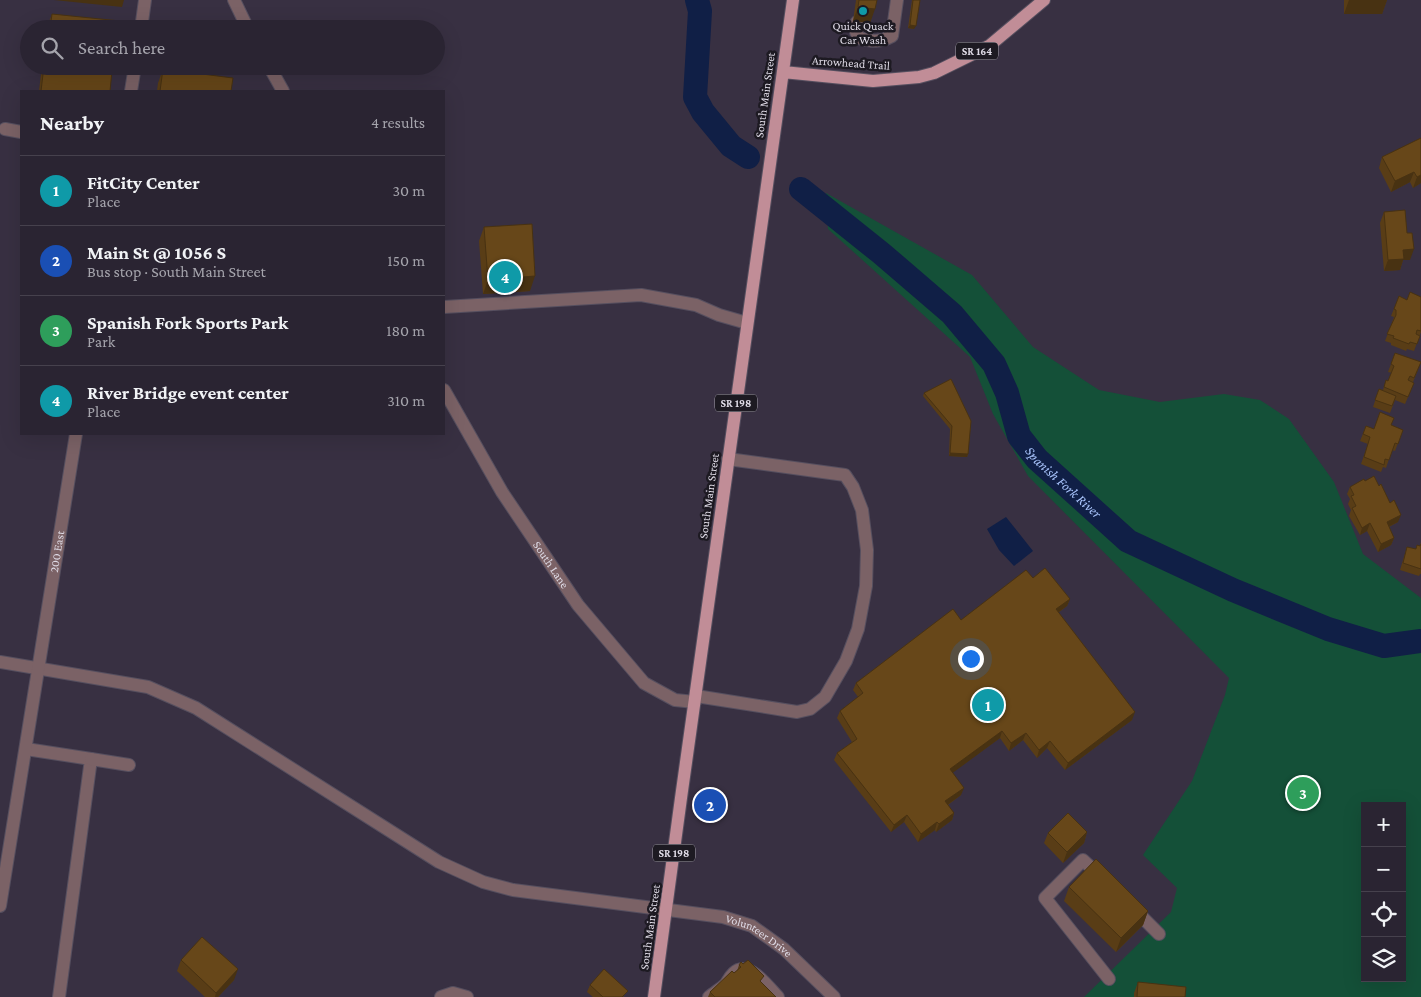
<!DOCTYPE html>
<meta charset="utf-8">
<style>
:root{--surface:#2a2432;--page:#322c3a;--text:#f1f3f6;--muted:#a5a4ac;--line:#46414d;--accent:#75c0f6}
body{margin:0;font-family:"Crimson Pro",serif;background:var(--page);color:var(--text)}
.controls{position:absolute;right:15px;bottom:15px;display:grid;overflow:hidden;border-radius:0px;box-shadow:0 5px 20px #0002}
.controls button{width:45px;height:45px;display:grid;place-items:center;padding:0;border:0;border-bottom:1px solid var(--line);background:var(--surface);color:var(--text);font:25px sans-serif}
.you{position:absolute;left:970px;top:658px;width:18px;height:18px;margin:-12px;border:4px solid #fff;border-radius:50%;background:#1a73e8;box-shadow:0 0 0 8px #1a73e833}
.badge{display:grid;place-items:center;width:32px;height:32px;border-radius:50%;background:var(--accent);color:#fff;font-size:16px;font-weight:700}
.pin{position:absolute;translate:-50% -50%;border:2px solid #fff;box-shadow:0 1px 5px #0006}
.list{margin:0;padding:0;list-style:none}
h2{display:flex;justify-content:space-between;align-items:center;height:65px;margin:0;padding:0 20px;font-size:21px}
h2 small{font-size:16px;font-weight:400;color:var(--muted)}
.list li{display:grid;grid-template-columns:32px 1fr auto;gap:15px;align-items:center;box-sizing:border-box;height:70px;padding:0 20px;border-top:1px solid var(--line)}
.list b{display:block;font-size:19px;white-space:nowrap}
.list p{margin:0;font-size:16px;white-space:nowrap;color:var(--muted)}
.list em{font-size:16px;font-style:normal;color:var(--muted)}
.icon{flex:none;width:28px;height:28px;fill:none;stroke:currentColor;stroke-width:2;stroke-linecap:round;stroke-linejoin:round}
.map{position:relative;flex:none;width:1421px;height:997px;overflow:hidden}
.search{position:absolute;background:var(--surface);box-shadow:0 5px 20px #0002;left:20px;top:20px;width:425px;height:55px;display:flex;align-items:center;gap:12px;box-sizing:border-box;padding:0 18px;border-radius:28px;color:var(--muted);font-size:19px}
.panel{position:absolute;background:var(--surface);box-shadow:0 5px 20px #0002;left:20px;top:90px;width:425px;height:345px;border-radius:0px}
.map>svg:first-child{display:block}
</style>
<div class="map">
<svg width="1421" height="997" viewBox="0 0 1421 997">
<rect width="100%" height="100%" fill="#383042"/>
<path fill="#145038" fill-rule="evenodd" d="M826,193L972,275L1033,347L1099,390L1160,402L1224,394L1260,400L1289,419L1334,482L1363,554L1421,598V997H1084L1171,912L1177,888L1143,855L1192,781L1225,695L1229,678L1028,476L993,414L970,357L828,229ZM1365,806H1402V978H1365Z"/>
<path fill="#101f46" d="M1006,517L1033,551L1014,566L999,550L987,529Z"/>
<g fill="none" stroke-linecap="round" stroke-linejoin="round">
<g stroke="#101f46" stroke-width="24">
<path d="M697,0L700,11L695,97L703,112L731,146L748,157"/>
<path id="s1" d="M801,189L881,253L952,314L994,364L1007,393L1019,436L1037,459L1128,541L1233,590L1328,629L1384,646L1421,641"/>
</g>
<g stroke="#564f5f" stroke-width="14">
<g id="minor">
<path d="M234,0L248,29"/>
<path d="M857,22L856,32L859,38C872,42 881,42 892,36L897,0"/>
<path d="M141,29L145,0"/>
<path d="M269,66L283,91"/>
<path d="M131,91L135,66"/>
<path d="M5,129L21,132"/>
<path d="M444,307L641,295L696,305L719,315L747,323"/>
<path id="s2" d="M444,390L502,492L578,605L644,683L675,700L695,702"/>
<path id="s3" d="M0,662L148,687L196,708L439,862L483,882L513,890L723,917L752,926L784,949L834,997"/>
<path d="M696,696L797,712L810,709L825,697L846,661L858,629L866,586L867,550L862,510L853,487L845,475L728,459"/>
<path d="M26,749L91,759L59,997"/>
<path d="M91,759L129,765"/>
<path d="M1102,878L1083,860L1045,898L1109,979"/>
<path id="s4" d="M0,906L76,434"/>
<path d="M1134,909L1159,934"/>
<path d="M441,997L453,993L467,997"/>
<path d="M709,997C714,993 720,989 725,985C729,980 731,973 738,970C752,964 769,988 778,997"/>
</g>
</g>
<g stroke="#564f5f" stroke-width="14">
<path id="major" d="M783,72L873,81L919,77L934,73L989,46L1044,0
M654,997L681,798L793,0"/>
</g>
<use href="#minor" stroke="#7b6266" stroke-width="12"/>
<use href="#major" stroke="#c18d97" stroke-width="12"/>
</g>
<path fill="#593d16" d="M856,0H877L870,23L853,21Z
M912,0H920L914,29L908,28Z
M1344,0H1387L1382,14H1344Z
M52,14L120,29H48V24Z
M43,66H73L110,91H39L41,74Z
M163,69L231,91H157L158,83Z
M1421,138V183L1413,188L1410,182L1391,192L1379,168L1382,157Z
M1384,212L1410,260H1403L1400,270L1384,271L1380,223Z
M484,227L530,291L483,294L479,241Z
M1399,296L1407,300L1421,297V332L1414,351L1407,349L1406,351L1391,345V343L1385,341L1393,320L1394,317L1391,316Z
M1395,353L1418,370L1413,382L1411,390L1405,404L1395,400L1390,413L1373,407L1379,389L1383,390L1386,380L1388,381L1392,373L1388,372Z
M924,393L971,421L968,454L967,457L949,456L950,429L923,396Z
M1391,425L1403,430L1395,451L1392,450L1386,468L1383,467L1381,472L1361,464L1368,444L1360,441L1366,426L1374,429Z
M1350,487L1398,522L1389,527L1394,538L1391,545L1378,552L1367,531L1360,535L1349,516L1351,510L1348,504L1350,499L1347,494Z
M1421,542V574H1420L1419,576L1400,570L1407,547L1415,549L1420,546Z
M1033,578L1070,599L1067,606L1058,613L1132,720L1065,770L1047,748L1037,758L1023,740L1009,751L1000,738L952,773L961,795L948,805L954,813L952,820L936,832L935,830L918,842L904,822L891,832L834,760L837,753L852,742L837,718L840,711L858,697L853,690L856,683L961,620Z
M1087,832L1084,843L1063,863L1044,843L1048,833Z
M1069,887L1148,911L1143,925L1116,952L1064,901Z
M181,960L234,980L218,997H205L177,971Z
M739,965L776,997H708L710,992L737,971Z
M1138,982L1185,997H1134V993Z
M590,985L625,997H593L587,992Z"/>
<path fill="#483212" d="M54,0H124L122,7Z
M1349,0H1387L1382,14H1344Z
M858,7L875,9L870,23L853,21Z
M910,25L916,26L914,29L908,28Z
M1414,172L1410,182L1391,192L1395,181Z
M1421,175V183L1413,188L1417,177Z
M1414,249L1410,260H1403L1400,270L1384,271L1388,260L1403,250Z
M535,276L530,291L483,294L488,280Z
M950,453L968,454L967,457L949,456Z
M1401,515L1398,522L1384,529L1387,522Z
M1370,523L1367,531L1360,535L1362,528Z
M1394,538L1391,545L1378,552L1381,544Z
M1070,599L1067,606L1053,616L1056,609Z
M1135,712L1132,720L1065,770L1068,763Z
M1002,731L1000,738L947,777L950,769Z
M1026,733L1023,740L1009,751L1011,743Z
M1050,741L1047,748L1037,758L1039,750Z
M964,788L961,795L943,808L945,801Z
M954,813L952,820L936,832L939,824Z
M907,815L904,822L891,832L894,825Z
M937,822L935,830L918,842L921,834Z
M1087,832L1084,843L1063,863L1067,852Z
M1148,911L1143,925L1116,952L1121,938Z
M238,969L234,980L218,997H215L216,993Z"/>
<path fill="#674719" stroke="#483212" d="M859,0H877L875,9L858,7Z
M913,0H920L916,26L910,25Z
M52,14L120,21V29H50Z
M44,66H73L112,71L110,91H41Z
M163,69L233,78L231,91H160Z
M1421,138V175L1417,177L1414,172L1395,181L1382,157Z
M1405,210L1407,233H1412L1414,249L1403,250L1404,259L1388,260L1384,212Z
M532,224L535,276L488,280L484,227Z
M1410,292L1421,297V331L1417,330L1416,334L1420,336L1417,344L1410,342L1409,344L1393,338L1394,336L1387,334L1396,315V310L1394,309L1399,296L1407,300Z
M1395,353L1421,362L1414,378L1410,376L1408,380L1414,383L1408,397L1384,387L1386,380L1388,381L1394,366L1391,364Z
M951,379L971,421L968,454L950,453L952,426L924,393Z
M1379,389L1396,396L1392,406L1375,400Z
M1380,412L1394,418L1391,425L1403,430L1398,444L1395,443L1389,460L1385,459L1384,465L1364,457L1370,437L1363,434L1366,426L1374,429Z
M1374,476L1379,486L1381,484L1390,503L1394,500L1401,515L1387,522L1394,538L1381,544L1370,523L1362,528L1352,508L1356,506L1351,496L1354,495L1350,487L1364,479L1365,481Z
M1421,544V569L1403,563L1407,547L1416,549L1417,545L1420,546Z
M1045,568L1070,599L1056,609L1135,712L1068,763L1050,741L1039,750L1026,733L1011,743L1002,731L950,769L964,788L945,801L954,813L939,824L937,822L921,834L907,815L894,825L837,753L857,739L840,711L863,693L856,683L953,609L961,620L1026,570L1033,578Z
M1068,813L1087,832L1067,852L1048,833Z
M1096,859L1148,911L1121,938L1069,887Z
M202,937L238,969L216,993L181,960Z
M748,960L764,976L760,981L776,997H715L710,992L732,971L734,973L741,967L739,965L741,962L743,964Z
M604,969L628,991L622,997H603L590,985Z
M1138,982L1186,987L1185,997H1137Z"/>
<circle fill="#0f9aa8" stroke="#1d1a22" stroke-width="2" cx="863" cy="11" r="5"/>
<g text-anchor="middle" stroke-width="5" stroke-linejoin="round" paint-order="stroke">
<g fill="#1d1a22" stroke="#a4a0aa" stroke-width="1">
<rect x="956" y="42.5" width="42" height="17" rx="4"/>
<rect x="715" y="394.5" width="42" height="17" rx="4"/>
<rect x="653" y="844.5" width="42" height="17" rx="4"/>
</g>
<g font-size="11" font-weight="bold" fill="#dedae5">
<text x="977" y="55">SR 164</text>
<text x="736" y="407">SR 198</text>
<text x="674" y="857">SR 198</text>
</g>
<g font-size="12" fill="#dedae5" stroke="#1d1a22">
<text x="863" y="30">Quick Quack<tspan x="863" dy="14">Car Wash</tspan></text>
</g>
<g font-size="12" fill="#dedae5" stroke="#1d1a22">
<text transform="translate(851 63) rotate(4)" y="4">Arrowhead Trail</text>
<text transform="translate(765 95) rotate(-82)" y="4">South Main Street</text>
<text transform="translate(709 496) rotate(-82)" y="4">South Main Street</text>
<text dy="4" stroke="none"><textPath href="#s4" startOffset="359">200 East</textPath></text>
<text dy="4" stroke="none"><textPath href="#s2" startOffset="205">South Lane</textPath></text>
<text transform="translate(650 927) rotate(-82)" y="4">South Main Street</text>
<text dy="4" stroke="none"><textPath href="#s3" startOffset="822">Volunteer Drive</textPath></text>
</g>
<g font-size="14" font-style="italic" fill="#a9c4fc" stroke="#1d1a22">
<text dy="5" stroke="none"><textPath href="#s1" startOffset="402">Spanish Fork River</textPath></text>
</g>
</g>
</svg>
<div class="controls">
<button>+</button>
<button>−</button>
<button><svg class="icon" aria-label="locate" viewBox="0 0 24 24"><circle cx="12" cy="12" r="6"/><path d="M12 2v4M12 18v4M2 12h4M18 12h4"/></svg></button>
<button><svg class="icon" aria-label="layers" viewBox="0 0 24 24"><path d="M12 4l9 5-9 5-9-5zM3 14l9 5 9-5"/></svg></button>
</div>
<div class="you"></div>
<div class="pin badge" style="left:988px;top:705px;background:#0f9aa8">1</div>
<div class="pin badge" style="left:710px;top:805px;background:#1a4fb4">2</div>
<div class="pin badge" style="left:1303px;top:793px;background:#2e9e5b">3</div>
<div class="pin badge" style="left:505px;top:277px;background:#0f9aa8">4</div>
<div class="search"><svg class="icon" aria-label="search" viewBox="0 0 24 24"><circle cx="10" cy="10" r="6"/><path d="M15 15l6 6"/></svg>Search here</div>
<section class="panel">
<h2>Nearby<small>4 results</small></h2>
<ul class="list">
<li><span class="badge" style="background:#0f9aa8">1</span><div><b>FitCity Center</b><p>Place</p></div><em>30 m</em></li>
<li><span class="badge" style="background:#1a4fb4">2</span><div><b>Main St @ 1056 S</b><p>Bus stop · South Main Street</p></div><em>150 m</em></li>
<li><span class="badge" style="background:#2e9e5b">3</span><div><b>Spanish Fork Sports Park</b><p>Park</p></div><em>180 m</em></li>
<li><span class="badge" style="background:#0f9aa8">4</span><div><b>River Bridge event center</b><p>Place</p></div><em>310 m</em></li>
</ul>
</section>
</div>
